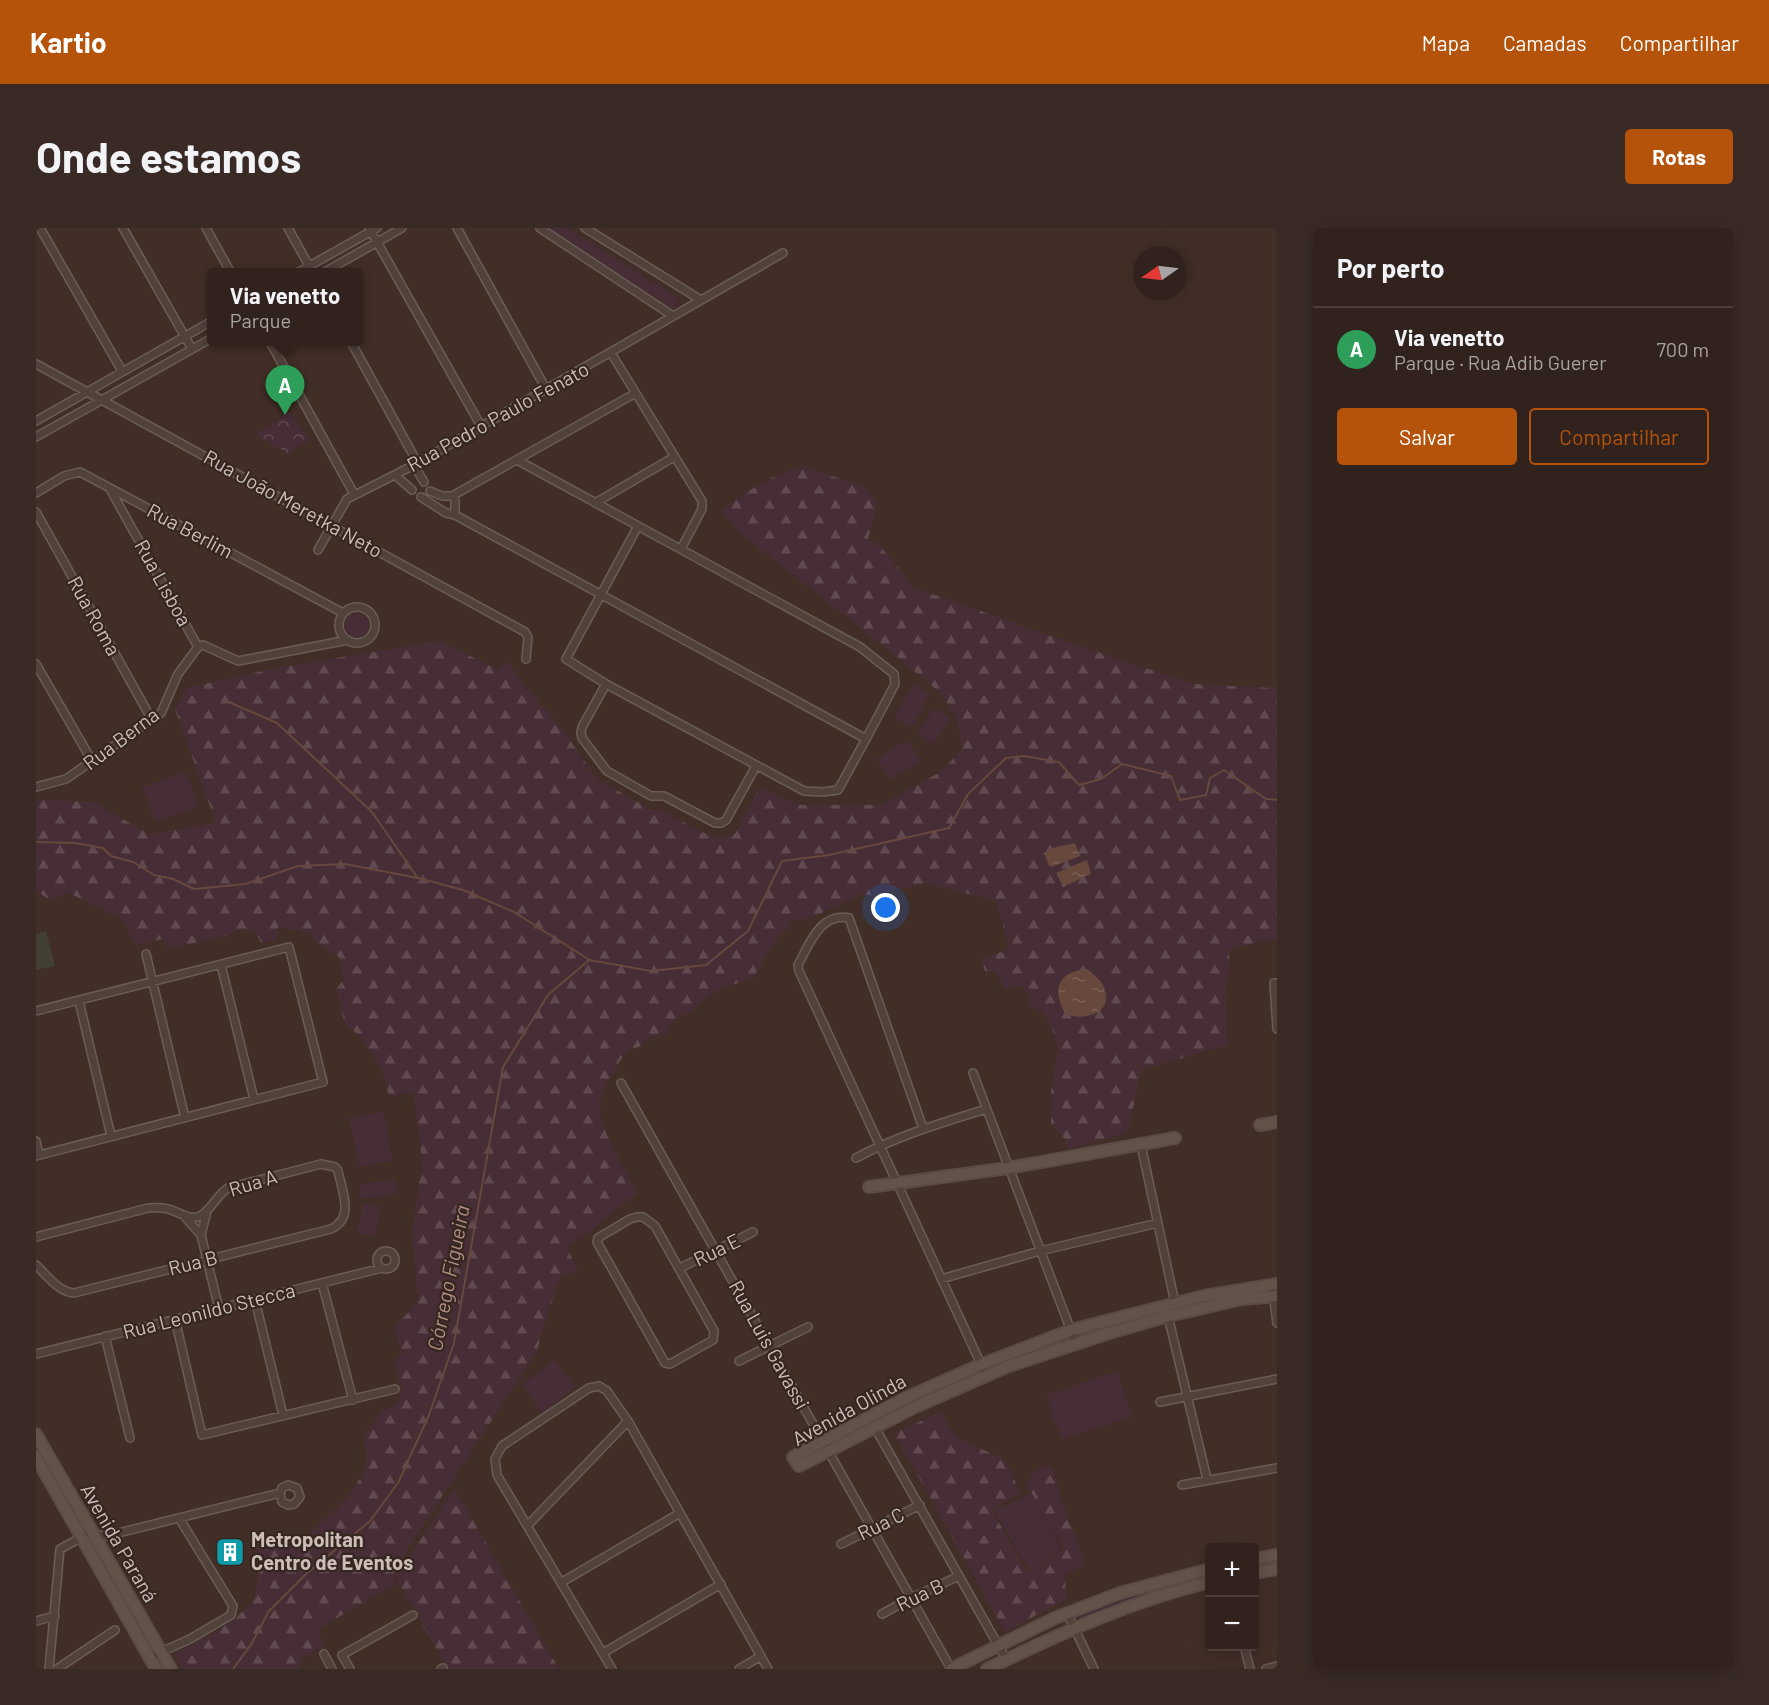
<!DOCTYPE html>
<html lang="pt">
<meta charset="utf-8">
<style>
:root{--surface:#31221d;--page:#392a26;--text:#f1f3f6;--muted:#a8a4a4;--line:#4c3f3b;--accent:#b45309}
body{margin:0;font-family:Barlow,sans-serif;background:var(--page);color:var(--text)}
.controls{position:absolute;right:18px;bottom:18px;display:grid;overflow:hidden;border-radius:6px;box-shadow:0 3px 15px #0003}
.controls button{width:54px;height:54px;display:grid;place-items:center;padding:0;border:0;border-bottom:2px solid var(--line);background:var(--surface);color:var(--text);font:30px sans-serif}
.compass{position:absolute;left:1097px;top:18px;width:54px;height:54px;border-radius:50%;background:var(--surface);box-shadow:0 3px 15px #0003;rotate:256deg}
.you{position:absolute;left:850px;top:680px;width:21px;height:21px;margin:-15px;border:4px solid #fff;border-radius:50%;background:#1a73e8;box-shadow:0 0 0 9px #1a73e833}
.badge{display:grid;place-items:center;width:39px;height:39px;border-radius:50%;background:var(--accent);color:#fff;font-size:20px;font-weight:700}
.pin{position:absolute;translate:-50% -50px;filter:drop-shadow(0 2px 3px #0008)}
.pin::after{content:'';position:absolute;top:32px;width:21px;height:18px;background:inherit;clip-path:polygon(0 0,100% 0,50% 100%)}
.popup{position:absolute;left:171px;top:40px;width:156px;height:78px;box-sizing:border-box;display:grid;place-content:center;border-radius:6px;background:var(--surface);filter:drop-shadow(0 2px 4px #0005);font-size:20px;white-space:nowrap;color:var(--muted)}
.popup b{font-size:22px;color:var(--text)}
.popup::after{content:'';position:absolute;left:50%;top:100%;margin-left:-12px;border:12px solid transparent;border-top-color:var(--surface)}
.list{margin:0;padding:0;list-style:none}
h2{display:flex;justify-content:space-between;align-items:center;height:78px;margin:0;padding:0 24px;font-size:26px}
h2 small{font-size:20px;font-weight:400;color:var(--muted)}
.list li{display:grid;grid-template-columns:39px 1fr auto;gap:18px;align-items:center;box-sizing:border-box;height:84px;padding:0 24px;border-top:2px solid var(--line)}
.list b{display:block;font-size:22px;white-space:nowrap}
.list p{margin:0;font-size:20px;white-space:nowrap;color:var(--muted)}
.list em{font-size:20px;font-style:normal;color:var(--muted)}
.actions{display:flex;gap:12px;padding:18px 24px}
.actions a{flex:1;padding:14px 0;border:2px solid var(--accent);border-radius:6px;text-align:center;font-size:21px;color:var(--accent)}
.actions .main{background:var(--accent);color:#fff}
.map{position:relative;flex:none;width:1241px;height:1441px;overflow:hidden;border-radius:6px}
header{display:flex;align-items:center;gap:36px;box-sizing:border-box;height:84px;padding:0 30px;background:var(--accent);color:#fff}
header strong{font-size:28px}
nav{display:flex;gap:33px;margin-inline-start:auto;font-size:21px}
.intro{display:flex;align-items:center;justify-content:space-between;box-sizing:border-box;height:144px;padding:0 36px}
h1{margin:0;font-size:42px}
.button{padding:15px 27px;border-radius:6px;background:var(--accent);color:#fff;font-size:21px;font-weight:700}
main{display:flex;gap:36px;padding:0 36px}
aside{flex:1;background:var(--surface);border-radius:6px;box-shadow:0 3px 15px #0003}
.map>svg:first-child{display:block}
</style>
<header>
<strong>Kartio</strong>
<nav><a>Mapa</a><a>Camadas</a><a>Compartilhar</a></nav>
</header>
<div class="intro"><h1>Onde estamos</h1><a class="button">Rotas</a></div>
<main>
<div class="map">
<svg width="1241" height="1441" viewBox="0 0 1241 1441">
<defs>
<pattern id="forest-firs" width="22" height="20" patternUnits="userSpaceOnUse" patternTransform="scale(1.5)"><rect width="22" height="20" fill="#472d35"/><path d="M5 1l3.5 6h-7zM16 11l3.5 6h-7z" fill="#604a50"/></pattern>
<pattern id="park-crowns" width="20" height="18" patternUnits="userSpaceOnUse" patternTransform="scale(1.5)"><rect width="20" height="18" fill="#472d35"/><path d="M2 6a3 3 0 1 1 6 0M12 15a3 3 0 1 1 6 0" fill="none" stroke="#604a50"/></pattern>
<pattern id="water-ripples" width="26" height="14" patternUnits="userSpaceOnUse" patternTransform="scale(1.5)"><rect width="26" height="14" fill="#67483c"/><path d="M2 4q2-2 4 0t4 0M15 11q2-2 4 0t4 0" fill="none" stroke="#7b6156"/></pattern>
</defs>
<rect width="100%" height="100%" fill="#412e27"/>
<path fill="#423f33" d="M10,703L19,738L0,742V706Z"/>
<path fill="#472d35" d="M510,0H531L644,71L638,81Z
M309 397a12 12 0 1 1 24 0a12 12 0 1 1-24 0Z
M877,456L894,466L875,500L858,489Z
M898,480L914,491L898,516L881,506Z
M871,512L885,533L854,552L841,531Z
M150,544L163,579L119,594L106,559Z
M347,883L357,932L323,939L313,890Z
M360,952L361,966L325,971L323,956Z
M327,975L345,978L340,1008L321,1005Z
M519,1132L539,1159L506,1185L486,1157Z
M1081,1143L1096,1189L1025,1212L1010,1167Z
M994,1264L1026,1322L992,1341L959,1283Z
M1173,1345V1350L1097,1372L1043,1393L1041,1388L1095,1368Z"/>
<path fill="url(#forest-firs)" d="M764,238L830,259L841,277L832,311L845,319L879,360L1093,435L1159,456L1235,460L1241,458V713L1230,712L1193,722L1194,742L1189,762L1191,817L1105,842L1093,899L1086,906L1034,921L1028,910L1015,896V863L1022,820L1014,794L1008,786L994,778L992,767L986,758L970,761L960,744L949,743L945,731L971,722L972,714L960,673L890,655L838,667L827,666L772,691L758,692L736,717L717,750L684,761L656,782L635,794L631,807L612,809L603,819L591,822C582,836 572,851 566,867C556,897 590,937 600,965L548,1008L530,1018L542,1042L525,1049L512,1084L501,1123L359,1340L358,1349L360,1356L282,1401L287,1417L267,1430L261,1441H146L137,1425L180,1404L200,1390L218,1372L225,1334L218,1314L229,1308L263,1316L311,1270L331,1240L328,1206L348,1181L360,1177L366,1164L358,1136L366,1125L358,1098L371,1086L382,1071L376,1008L386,932L377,864L353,869L346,842L325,809L309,796L300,761L308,751L303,729L280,714L277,706L242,699L239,712L225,715L219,702L206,701L190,708L132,721L126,711L99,718L86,691L33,665L14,672L0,663V572L57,574L113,606L180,595L139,481L150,460L240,440L404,413L462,442L471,433L489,458L527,502L560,550L615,582L627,583L678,610L689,609L699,606L724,559L746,570L765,577H845L906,543L926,521L921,489L902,463L865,432L705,306L686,284C709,262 735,249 764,238Z
M905,1184L913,1200L925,1211L966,1231L976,1244L983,1266L956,1282L990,1343L1028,1322L990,1255L997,1245L1008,1237L1017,1240L1025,1271L1049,1336L1029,1348L1030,1372L1007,1383L969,1404L858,1205Z
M418,1260L523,1441H412L360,1350Z"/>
<path fill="url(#park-crowns)" d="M254,184L273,213L251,225L219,206Z"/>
<path fill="url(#water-ripples)" d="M1039,615L1044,628L1015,639L1012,636L1008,625L1016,620Z
M1051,632L1055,646L1027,659L1020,645Z
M1051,741C1086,766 1070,796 1030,787C1016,763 1020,744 1051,741Z"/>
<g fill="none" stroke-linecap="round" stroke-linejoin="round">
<path stroke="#67483c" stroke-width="2" d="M193,474L241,495L336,584L381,649
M0,614L39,615L67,620L75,628L97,634L118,647L137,651L158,661L209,656L262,638L309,636L382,650L427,662L478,684L552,731
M197,1441L216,1415L233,1383L270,1346L334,1293L362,1255L393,1187L418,1115L467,839L512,767L553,732L615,743L670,737L712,703L746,633L793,627L913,600L932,566L970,530L988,528L1023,534L1043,557L1065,551L1086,536L1135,548L1144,572L1170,567L1174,550L1188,542L1230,571L1241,572"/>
<g stroke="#6b5c56" stroke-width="10">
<path id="street" d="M4,0L86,143
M87,0L156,121
M170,0L195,45
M252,0L277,45
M333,0L445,198
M421,0L510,161
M504,0L637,88
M549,0L665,72
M261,45L341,0
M287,45L366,0
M234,114L318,266
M315,114L381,234
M575,125L666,273V281L645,321
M0,136L489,404L492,409L490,431
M0,193L176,93
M0,209L176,110
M378,237L388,254
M359,247L376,262
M74,261L162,419
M394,263L406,268H416L419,272V287L830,511L859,456L858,446L824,419L481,232
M0,265L28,248L44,244L307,385
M416,268L598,166
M385,269L410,285L419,287
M559,275L638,229
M0,284L116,492
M602,298L530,431L570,456L768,563L787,564L802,562L830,511
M282,322L311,271L378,237L747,25
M303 397a18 18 0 1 1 36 0a18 18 0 1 1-36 0Z
M0,436L56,533
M570,456L546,499L545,505L546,510L571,543L615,568H628L679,595H685L690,592L720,538
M0,559L30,551L125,485L142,446L162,419L167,417L202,433L312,412
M110,726L149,890
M185,737L218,871
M1241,755H1238L1241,801
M43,773L75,908
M0,783L253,719L287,854L0,928
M937,845L1040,1116
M585,855L915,1441
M887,900L813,690C784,684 773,717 762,737L763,743L950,1147
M0,913L3,927
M1105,917L1139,1075
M820,930C861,908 905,895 950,881
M171,983L165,1007L183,1081
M149,989L165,1007
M601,989H607L619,998L678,1103L677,1112L634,1136L629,1135L561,1014L562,1010L594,991Z
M0,1009L112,980C119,980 125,979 132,981C142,983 153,993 164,988C174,983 181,967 192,960L285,936L299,939L302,943C306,963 319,990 295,1001L38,1065C22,1064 11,1047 0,1037
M341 1032a9 9 0 1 1 18 0a9 9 0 1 1-18 0Z
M644,1040L717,1004
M905,1051L1004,1023L1122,995
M286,1055L317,1172
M1236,1057L1241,1095
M219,1072L247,1187
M1132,1088L1171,1251
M139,1091L166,1207L359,1161
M69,1108L94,1210
M0,1126L346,1040
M703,1133L772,1099
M1124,1174L1241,1151
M838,1198L970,1431
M1146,1257L1241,1240
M492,1297L592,1193
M58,1306L70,1308L244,1265L246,1260L252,1257L261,1260L264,1269L258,1276L252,1277L246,1274L244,1265
M805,1316L884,1277
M526,1354L644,1285
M1031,1385L1058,1441
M846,1386L875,1370L923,1348
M0,1393L19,1388
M1208,1418L1214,1441
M567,1425L685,1356
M288,1426L296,1441
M114,1429L154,1411L195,1387L197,1378L143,1290
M13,1441L24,1321L48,1308
M21,1441L79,1402
M314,1441L306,1427L377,1387
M405,1441L407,1440
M576,1441L461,1247L459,1231L466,1218L553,1160L563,1158L571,1163L592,1193L732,1441
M703,1441L725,1428
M1230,1441L1241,1438"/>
</g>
<g stroke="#5a4b45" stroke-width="14">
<path id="secondary" d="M1224,897L1241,894
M833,959L972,940L1139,910
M1241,1056L1168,1068L1035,1102L944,1137L872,1169L757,1229L763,1238L879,1179L970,1139L1073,1105L1132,1088L1206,1071L1241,1068
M0,1206L135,1441
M0,1229L120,1441
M1218,1331L1241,1327
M1218,1345L1241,1341
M915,1441L1019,1390L1084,1365L1174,1341
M951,1441C1023,1406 1095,1373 1174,1354"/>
</g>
<use href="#street" stroke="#51413b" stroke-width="7"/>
<use href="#secondary" stroke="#635249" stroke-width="10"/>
</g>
<defs>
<g id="building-square" transform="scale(1.5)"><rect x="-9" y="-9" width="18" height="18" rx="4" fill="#0f9aa8" stroke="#362620"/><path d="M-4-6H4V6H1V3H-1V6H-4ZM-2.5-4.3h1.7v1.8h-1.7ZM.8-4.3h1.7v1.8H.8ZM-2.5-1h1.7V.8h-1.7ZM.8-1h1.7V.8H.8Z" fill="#fff"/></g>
</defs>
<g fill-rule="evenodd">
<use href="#building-square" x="194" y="1324"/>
</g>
<g text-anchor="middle" stroke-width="4.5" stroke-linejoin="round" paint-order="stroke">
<g font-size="20" fill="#cbbeb8" stroke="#362620">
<text transform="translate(462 189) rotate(-29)" y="7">Rua Pedro Paulo Fenato</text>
<text transform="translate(257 276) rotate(29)" y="7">Rua João Meretka Neto</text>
<text transform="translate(154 303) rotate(28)" y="7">Rua Berlim</text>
<text transform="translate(127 355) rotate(61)" y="7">Rua Lisboa</text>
<text transform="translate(58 388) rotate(61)" y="7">Rua Roma</text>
<text transform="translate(85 511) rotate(-37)" y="7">Rua Berna</text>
<text transform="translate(217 955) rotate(-17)" y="7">Rua A</text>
<text transform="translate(681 1022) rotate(-26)" y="7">Rua E</text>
<text transform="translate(157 1035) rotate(-14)" y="7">Rua B</text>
<text transform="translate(173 1083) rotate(-14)" y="7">Rua Leonildo Stecca</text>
<text transform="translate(733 1117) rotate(61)" y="7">Rua Luis Gavassi</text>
<text transform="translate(813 1182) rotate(-29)" y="7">Avenida Olinda</text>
<text transform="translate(845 1296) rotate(-26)" y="7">Rua C</text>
<text transform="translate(83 1315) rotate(60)" y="7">Avenida Paraná</text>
<text transform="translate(884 1367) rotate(-26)" y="7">Rua B</text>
</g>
<g font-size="20" font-weight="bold" fill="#cbbeb8" stroke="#362620" text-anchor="start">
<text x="215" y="1319">Metropolitan<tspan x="215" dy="23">Centro de Eventos</tspan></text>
</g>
<g font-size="21" font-style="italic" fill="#b18e81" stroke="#362620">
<text transform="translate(413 1050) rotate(-79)" y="7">Córrego Figueira</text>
</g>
</g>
</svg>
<div class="controls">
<button>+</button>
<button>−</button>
</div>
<svg class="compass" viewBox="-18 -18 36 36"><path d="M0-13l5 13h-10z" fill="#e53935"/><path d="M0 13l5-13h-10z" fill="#a8a4a4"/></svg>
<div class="you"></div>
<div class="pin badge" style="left:249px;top:187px;background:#2e9e5b">A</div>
<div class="popup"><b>Via venetto</b>Parque</div>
</div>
<aside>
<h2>Por perto<small></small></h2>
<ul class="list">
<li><span class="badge" style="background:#2e9e5b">A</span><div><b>Via venetto</b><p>Parque · Rua Adib Guerer</p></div><em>700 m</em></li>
</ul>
<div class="actions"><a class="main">Salvar</a><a>Compartilhar</a></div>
</aside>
</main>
